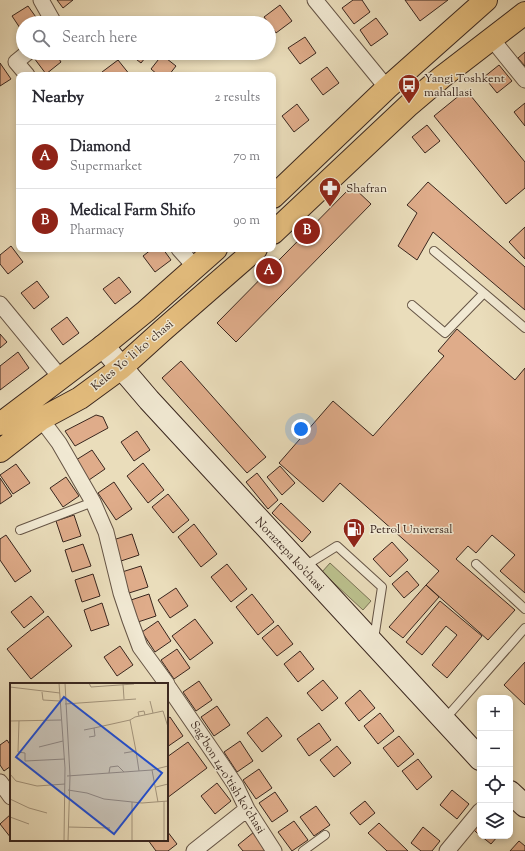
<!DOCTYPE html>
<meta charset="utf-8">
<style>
:root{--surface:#fff;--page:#f7f7f7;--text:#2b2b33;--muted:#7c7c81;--line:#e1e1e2;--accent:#8f2418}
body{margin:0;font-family:"Sorts Mill Goudy",serif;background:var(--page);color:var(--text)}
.controls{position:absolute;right:12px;bottom:12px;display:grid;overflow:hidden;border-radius:8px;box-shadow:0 2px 6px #0003}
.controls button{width:36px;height:36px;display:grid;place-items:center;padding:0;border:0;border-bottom:1px solid var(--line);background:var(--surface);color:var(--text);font:20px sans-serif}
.you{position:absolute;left:301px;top:429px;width:14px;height:14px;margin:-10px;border:3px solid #fff;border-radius:50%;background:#1a73e8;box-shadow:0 0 0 6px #1a73e833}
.badge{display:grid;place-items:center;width:26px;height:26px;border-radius:50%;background:var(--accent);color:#fff;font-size:13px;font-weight:700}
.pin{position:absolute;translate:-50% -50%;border:2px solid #fff;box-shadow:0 1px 4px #0006}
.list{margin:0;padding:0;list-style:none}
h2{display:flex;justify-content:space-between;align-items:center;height:52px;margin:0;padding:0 16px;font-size:17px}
h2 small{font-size:13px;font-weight:400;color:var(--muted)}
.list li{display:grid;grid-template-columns:26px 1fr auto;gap:12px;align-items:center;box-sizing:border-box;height:64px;padding:0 16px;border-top:1px solid var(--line)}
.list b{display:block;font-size:15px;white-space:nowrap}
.list p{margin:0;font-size:13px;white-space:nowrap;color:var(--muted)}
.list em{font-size:13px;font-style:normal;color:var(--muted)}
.icon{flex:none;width:22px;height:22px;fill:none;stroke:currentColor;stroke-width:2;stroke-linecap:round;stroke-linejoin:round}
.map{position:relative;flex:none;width:525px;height:851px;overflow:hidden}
.search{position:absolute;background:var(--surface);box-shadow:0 2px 6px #0003;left:16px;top:16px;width:260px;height:44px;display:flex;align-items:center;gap:10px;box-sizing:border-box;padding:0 14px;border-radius:22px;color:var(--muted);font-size:15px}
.panel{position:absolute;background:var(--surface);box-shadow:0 2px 6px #0003;left:16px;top:72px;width:260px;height:180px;border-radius:8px}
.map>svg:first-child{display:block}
</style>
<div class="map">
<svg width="525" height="851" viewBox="0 0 525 851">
<rect width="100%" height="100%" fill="#eaddbb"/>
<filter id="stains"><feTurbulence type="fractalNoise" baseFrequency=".005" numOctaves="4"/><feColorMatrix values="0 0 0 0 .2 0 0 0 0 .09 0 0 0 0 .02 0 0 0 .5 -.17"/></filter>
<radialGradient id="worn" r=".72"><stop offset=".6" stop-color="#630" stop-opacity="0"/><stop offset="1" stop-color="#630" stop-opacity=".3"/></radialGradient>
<path fill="#bbc08d" stroke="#7a7356" d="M330,563L371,601L363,610L322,572Z"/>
<path fill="#dfac8a" stroke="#39261e" d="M57,0H73L63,8Z
M353,0H362L370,12L354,24L342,8Z
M405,0H448L420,21Z
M280,5L292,21L276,33L264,17Z
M28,6L38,20L34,23H23L22,31L12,16Z
M376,18L388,34L371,46L360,30Z
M305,37L316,53L300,64L288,48Z
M525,52V66L518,58Z
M40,53H55L61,62L46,74L34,58Z
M128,53H149L141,63Z
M162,55L176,66L169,75H158L151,69Z
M118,60L130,75H105L102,72Z
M0,63L11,79L0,86Z
M499,65L512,81L497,93L484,77Z
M327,67L339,83L323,95L311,79Z
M466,90L525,162V188L506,204L434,116Z
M525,103V126L514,112Z
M297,104L309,120L294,132L282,116Z
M427,125L440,141L425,153L412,137Z
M428,182L525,267V310L433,232L417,260L398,246L417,213L407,205Z
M352,186L371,204L236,342L217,323Z
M525,227V259L509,242Z
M11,246L23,262L8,274L0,264V255Z
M152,249H163L171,260L155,272L143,256Z
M119,277L131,292L115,304L103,289Z
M37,281L49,297L34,309L21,293Z
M67,317L79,333L63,345L51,329Z
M457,329L515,380L525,368V593L500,571L515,555L492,535L476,553L468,546L456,559L515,610L488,640L426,585L439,571L340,483L323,502L279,463L333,401L373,436L444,356L438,351Z
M0,334L7,342L0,348Z
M18,352L29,368L0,390V366Z
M181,361L266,457L247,473L162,378Z
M96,415L103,417L108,428L75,446L65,431Z
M137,431L150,450L134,461L121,442Z
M92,450L105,469L89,480L76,460Z
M143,463L164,490L148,503L127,476Z
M16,464L30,483L13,494L0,475Z
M280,466L295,483L282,495L267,477Z
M257,473L278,500L268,509L246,482Z
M66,477L79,496L63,507L50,488Z
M0,478L12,496L0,504Z
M114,482L132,509L116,520L98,493Z
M168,494L189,520L173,533L152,507Z
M281,503L311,532L302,542L272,513Z
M74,515L81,536L63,542L56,521Z
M194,524L217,554L201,567L178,537Z
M132,534L139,555L121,561L113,540Z
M6,535L31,571L15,582L0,560V539Z
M392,542L408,560L390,577L373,559Z
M83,544L91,566L72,572L65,550Z
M227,564L247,589L231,602L211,577Z
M141,566L148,587L129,593L122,572Z
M407,571L419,585L404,598L392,584Z
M93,574L100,596L82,602L75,580Z
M426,585L439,597L403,638L389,627Z
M176,588L188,606L170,618L158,600Z
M149,594L156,616L138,622L131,600Z
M252,594L274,622L258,635L236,607Z
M31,596L44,612L24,628L11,612Z
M440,601L482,636L447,678L432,665L457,635L446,626L422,655L406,642Z
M102,603L109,625L91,631L84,610Z
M48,616L72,646L31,679L7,649Z
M195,619L213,643L190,660L172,636Z
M158,621L171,641L155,652L142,632Z
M278,625L293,644L277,656L262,638Z
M120,646L133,665L117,676L104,657Z
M177,649L190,668L174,679L161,660Z
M300,651L314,669L298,682L284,664Z
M525,662V705L504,685Z
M323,680L338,698L322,711L307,693Z
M199,681L212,700L196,711L183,692Z
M360,690L375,708L359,721L345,703Z
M217,706L230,725L214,736L201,717Z
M380,713L394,731L378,744L364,726Z
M170,717L183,736L167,747V719Z
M267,717L282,736L262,752L247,733Z
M319,723L331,740L309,756L297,739Z
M399,736L414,754L398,767L383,748Z
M7,740L11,746V766L4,771L0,765V745Z
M240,741L253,761L237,772L224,752Z
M188,742L207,768L167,798V757Z
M337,746L351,763L334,777L320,760Z
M418,759L432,777L417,790L402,771Z
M259,769L272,788L256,799L243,780Z
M217,783L231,801L215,814L201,796Z
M452,790L469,804L457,819L440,805Z
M275,792L288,811L272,822L259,803Z
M365,801L375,813L360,825L350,813Z
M316,806L330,825L314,836L300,817Z
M11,814V838L0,824Z
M294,821L308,840L292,851L278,832Z
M379,823L408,851H387L368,833Z
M480,823V836L474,830Z
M423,827L440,841L432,851H421L411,843Z
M167,831L177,844L168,851H156L148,840H167Z
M254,832L268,851H243L238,845Z
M481,836H498L491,844Z
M519,841L525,846V851H510Z"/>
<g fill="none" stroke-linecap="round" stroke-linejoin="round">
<g stroke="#655445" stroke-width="10">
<path id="service" d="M484,293L525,328
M412,305L445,333L484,293L434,251
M20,530L93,502
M476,564L525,609
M305,566L337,546L382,587L374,639
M445,719L525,628
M303,851L325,835"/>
</g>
<g stroke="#655445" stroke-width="17">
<path id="minor" d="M41,0L54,23
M315,0L387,88
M491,38L525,80
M27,75L16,62L27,53
M179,249L196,268
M0,304L61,378
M41,419L59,443L93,502L106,532L121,593L130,620L140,647L167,684
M167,685L222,765L236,786L247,809L274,851
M0,782L11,797
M194,851L247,809
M447,851L480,811"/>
</g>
<g stroke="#39261e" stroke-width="24">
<path id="secondary" d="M103,346L149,400L480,759
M510,792L525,806"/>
</g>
<g stroke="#39261e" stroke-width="24">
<path id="primary" d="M273,197L387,88L486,0
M273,233L409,105L442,77L525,13
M0,424L103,346L146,311L216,249
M0,451L41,419L80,398L121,368L163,330L256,249"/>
</g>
<use href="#service" stroke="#f1e9d3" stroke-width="8"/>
<use href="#minor" stroke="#f1e9d3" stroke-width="15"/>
<use href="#secondary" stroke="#f1e9d3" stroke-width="22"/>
<use href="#primary" stroke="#e5be7e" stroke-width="22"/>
</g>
<defs>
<g id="bus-pin" transform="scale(1.15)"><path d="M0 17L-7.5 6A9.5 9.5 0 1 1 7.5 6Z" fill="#8f2418" stroke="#f1e9d3"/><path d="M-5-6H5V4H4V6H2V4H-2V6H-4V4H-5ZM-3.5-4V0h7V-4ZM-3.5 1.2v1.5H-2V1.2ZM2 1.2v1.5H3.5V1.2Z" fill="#fff"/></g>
<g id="pharmacy-pin" transform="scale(1.15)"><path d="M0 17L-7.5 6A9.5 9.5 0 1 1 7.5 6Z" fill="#8f2418" stroke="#f1e9d3"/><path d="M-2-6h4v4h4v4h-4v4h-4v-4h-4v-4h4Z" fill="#fff"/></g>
<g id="fuel-pin" transform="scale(1.15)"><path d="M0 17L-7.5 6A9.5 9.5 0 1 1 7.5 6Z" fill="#8f2418" stroke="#f1e9d3"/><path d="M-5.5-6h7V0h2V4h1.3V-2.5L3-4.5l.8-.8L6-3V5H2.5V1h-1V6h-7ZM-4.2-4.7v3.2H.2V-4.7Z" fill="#fff"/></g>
</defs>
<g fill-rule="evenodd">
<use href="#bus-pin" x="409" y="85"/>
<use href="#pharmacy-pin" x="330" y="188"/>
<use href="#fuel-pin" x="354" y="529"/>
</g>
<g text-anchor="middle" stroke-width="3" stroke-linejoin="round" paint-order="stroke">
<g font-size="12" fill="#39261e" stroke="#f1e9d3" text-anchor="start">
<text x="424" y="82">Yangi Toshkent<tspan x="424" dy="14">mahallasi</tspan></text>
<text x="346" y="192">Shafran</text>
<text x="370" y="533">Petrol Universal</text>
</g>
<g font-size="12" fill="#39261e" stroke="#f1e9d3">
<text transform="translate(132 355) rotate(-40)" y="4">Keles Yoʻli koʻchasi</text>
<text transform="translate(290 554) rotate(47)" y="4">Noraztepa ko'chasi</text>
<text transform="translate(228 777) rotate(58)" y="4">Sag'bon 14-o'tish ko'chasi</text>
</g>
</g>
<g transform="translate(10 683)">
<rect width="158" height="158" fill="#eaddbb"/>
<path fill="none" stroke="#a3947c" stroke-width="1" d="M49,0L55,85L54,158M55,0L60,93L58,158M79,0L81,4L124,1M113,1L114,16M0,4L50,10M32,9L33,17L50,18M140,18L143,30M55,21L126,16M129,33L128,29L134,28L135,32M120,37L125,34L153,28L158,44M0,38L51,37M9,38L8,69L15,70V78L55,76M84,45L120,37L126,68M74,47L84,45L85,53L79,54M29,64L53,58M114,70L126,68L129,88M142,87L148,119M99,90L100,84L108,83L114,89M0,91L6,98L27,103L55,101M57,93L142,87L158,83M146,104L158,101M58,107L77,110L94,116L132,120L158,118M0,116L19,125L37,130M122,119V158M0,134L19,141M58,144L100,145M154,158V118"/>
<path fill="#1d4ed8" fill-opacity="0.15" stroke="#1d4ed8" stroke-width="2" d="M54,14L152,90L104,151L6,74Z"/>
<rect width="158" height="158" fill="none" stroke="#39261e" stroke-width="2"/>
</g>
<rect width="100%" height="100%" filter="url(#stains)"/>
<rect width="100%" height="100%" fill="url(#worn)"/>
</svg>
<div class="controls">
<button>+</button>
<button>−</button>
<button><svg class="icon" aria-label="locate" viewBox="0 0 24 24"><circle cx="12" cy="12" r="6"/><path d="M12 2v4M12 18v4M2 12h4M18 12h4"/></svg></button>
<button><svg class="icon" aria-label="layers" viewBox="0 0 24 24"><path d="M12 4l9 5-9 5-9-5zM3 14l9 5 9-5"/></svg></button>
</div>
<div class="you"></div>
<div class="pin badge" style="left:269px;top:271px">A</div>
<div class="pin badge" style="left:307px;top:231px">B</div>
<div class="search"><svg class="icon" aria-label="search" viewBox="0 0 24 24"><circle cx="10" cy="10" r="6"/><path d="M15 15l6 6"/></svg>Search here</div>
<section class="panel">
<h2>Nearby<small>2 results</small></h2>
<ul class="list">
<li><span class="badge">A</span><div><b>Diamond</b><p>Supermarket</p></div><em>70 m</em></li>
<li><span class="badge">B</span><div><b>Medical Farm Shifo</b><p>Pharmacy</p></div><em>90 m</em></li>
</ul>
</section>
</div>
